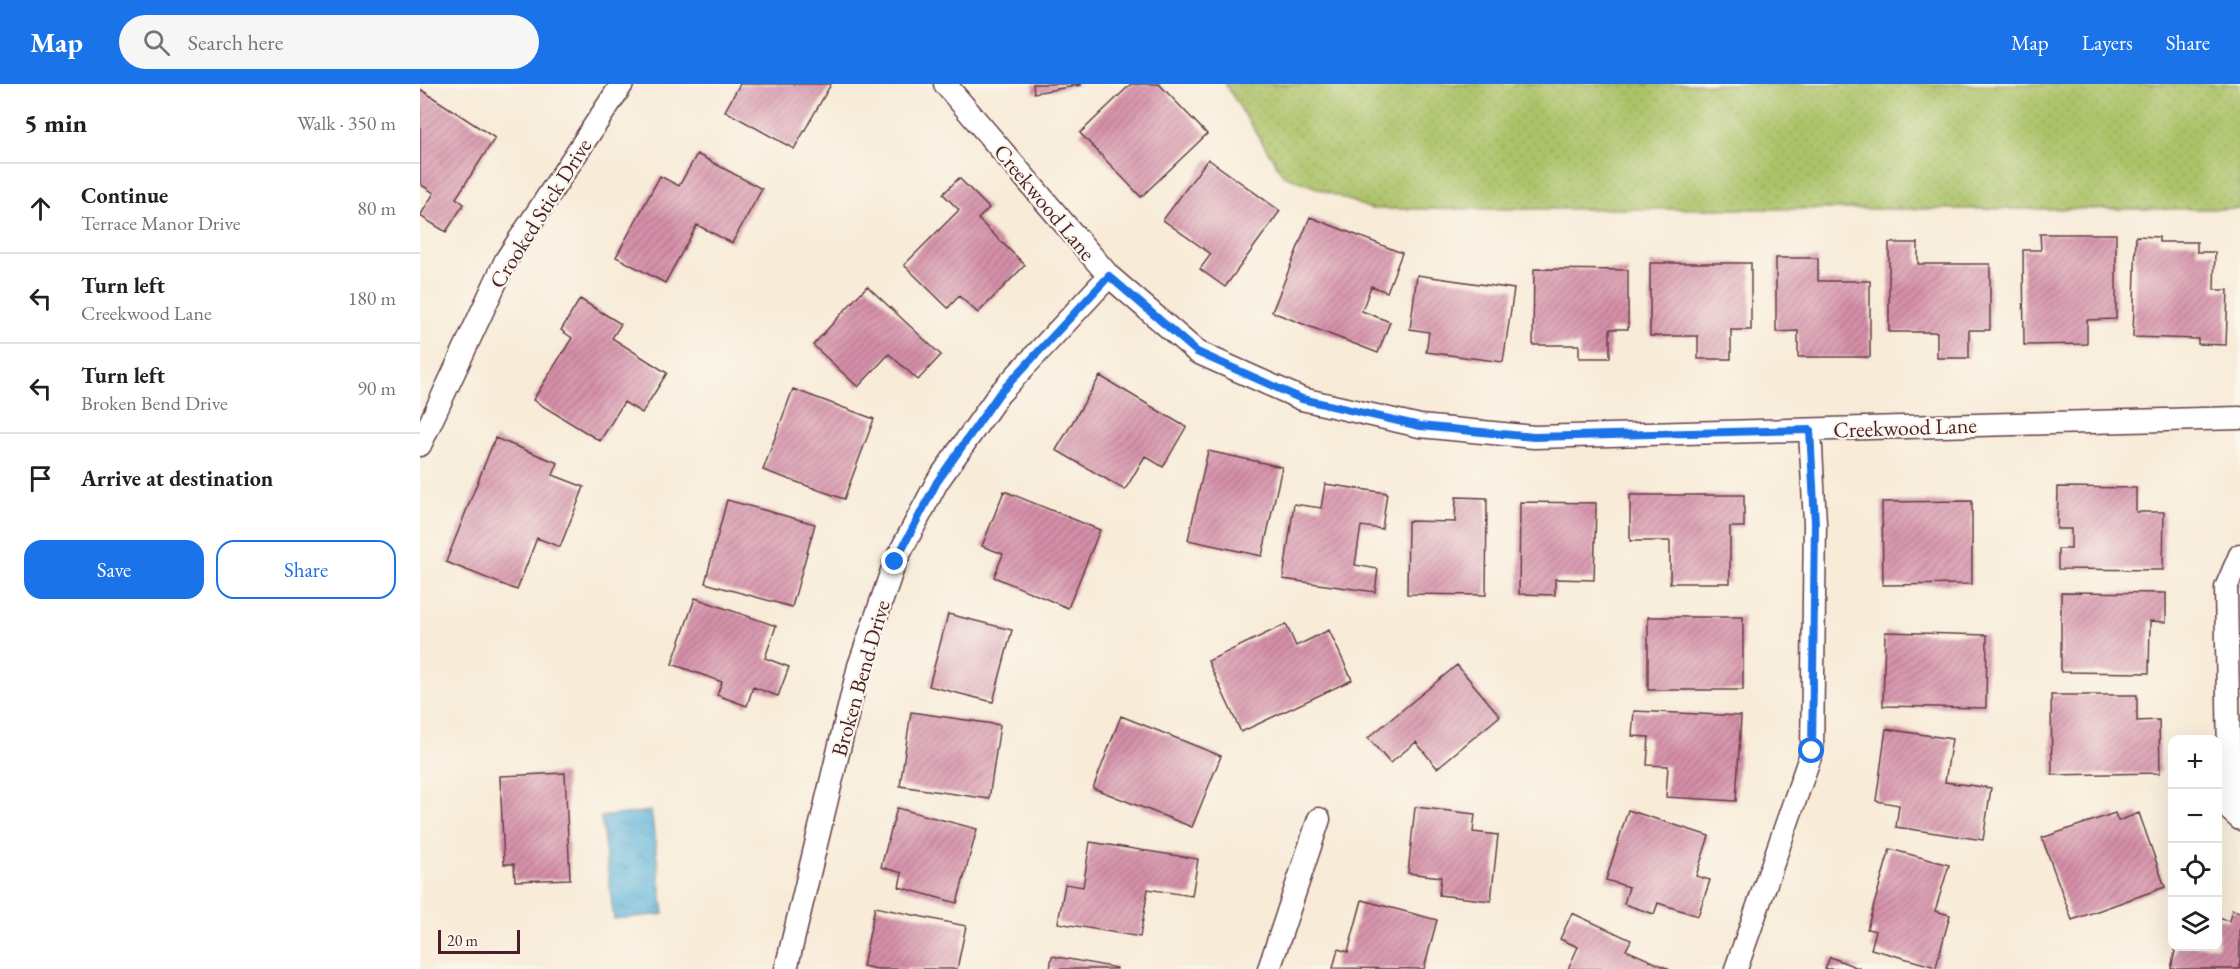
<!DOCTYPE html>
<meta charset="utf-8">
<style>
:root{--surface:#fff;--page:#f6f6f6;--text:#202124;--muted:#757577;--line:#e0e0e0;--accent:#1a73e8}
body{margin:0;font-family:"EB Garamond",serif;background:var(--page);color:var(--text)}
.controls{position:absolute;right:18px;bottom:18px;display:grid;overflow:hidden;border-radius:12px;box-shadow:0 6px 24px #0002}
.controls button{width:54px;height:54px;display:grid;place-items:center;padding:0;border:0;border-bottom:2px solid var(--line);background:var(--surface);color:var(--text);font:30px sans-serif}
.scale{position:absolute;left:18px;bottom:15px;width:82px;box-sizing:border-box;padding-left:6px;border:3px solid #4a1f2b;border-top:0;font-size:16px;line-height:21px;white-space:nowrap;color:#4a1f2b;-webkit-text-stroke:4px #fbf7ec;paint-order:stroke}
.stop{position:absolute;width:18px;height:18px;margin:-14px;border:4px solid #1a73e8;border-radius:50%;background:#fff}
.stop.end{background:#1a73e8;border-color:#fff;box-shadow:0 2px 6px #0008}
.list{margin:0;padding:0;list-style:none}
h2{display:flex;justify-content:space-between;align-items:center;height:78px;margin:0;padding:0 24px;font-size:26px}
h2 small{font-size:20px;font-weight:400;color:var(--muted)}
.list li{display:grid;grid-template-columns:39px 1fr auto;gap:18px;align-items:center;box-sizing:border-box;height:90px;padding:0 24px;border-top:2px solid var(--line)}
.list b{display:block;font-size:22px;white-space:nowrap}
.list p{margin:0;font-size:20px;white-space:nowrap;color:var(--muted)}
.list em{font-size:20px;font-style:normal;color:var(--muted)}
.actions{display:flex;gap:12px;padding:18px 24px}
.actions a{flex:1;padding:14px 0;border:2px solid var(--accent);border-radius:18px;text-align:center;font-size:21px;color:var(--accent)}
.actions .main{background:var(--accent);color:#fff}
.icon{flex:none;width:33px;height:33px;fill:none;stroke:currentColor;stroke-width:2;stroke-linecap:round;stroke-linejoin:round}
.map{position:relative;flex:none;width:1820px;height:885px;overflow:hidden}
header{display:flex;align-items:center;gap:36px;box-sizing:border-box;height:84px;padding:0 30px;background:var(--accent);color:#fff}
header strong{font-size:28px}
nav{display:flex;gap:33px;margin-inline-start:auto;font-size:21px}
.search{width:420px;height:54px;background:var(--page);display:flex;align-items:center;gap:15px;box-sizing:border-box;padding:0 21px;border-radius:33px;color:var(--muted);font-size:22px}
main{display:flex}
aside{flex:1;background:var(--surface)}
.map>svg:first-child{display:block}
</style>
<header>
<strong>Map</strong>
<div class="search"><svg class="icon" aria-label="search" viewBox="0 0 24 24"><circle cx="10" cy="10" r="6"/><path d="M15 15l6 6"/></svg>Search here</div>
<nav><a>Map</a><a>Layers</a><a>Share</a></nav>
</header>
<main>
<aside>
<h2>5 min<small>Walk · 350 m</small></h2>
<ul class="list">
<li><svg class="icon" aria-label="ahead" viewBox="0 0 24 24"><path d="M12 20V5M6 11l6-6 6 6"/></svg><div><b>Continue</b><p>Terrace Manor Drive</p></div><em>80 m</em></li>
<li><svg class="icon" aria-label="left" viewBox="0 0 24 24"><path d="M17 20v-9H6M10 6l-5 5 5 5"/></svg><div><b>Turn left</b><p>Creekwood Lane</p></div><em>180 m</em></li>
<li><svg class="icon" aria-label="left" viewBox="0 0 24 24"><path d="M17 20v-9H6M10 6l-5 5 5 5"/></svg><div><b>Turn left</b><p>Broken Bend Drive</p></div><em>90 m</em></li>
<li><svg class="icon" aria-label="arrive" viewBox="0 0 24 24"><path d="M6 21V4h12l-3 4 3 4H6"/></svg><div><b>Arrive at destination</b></div></li>
</ul>
<div class="actions"><a class="main">Save</a><a>Share</a></div>
</aside>
<div class="map">
<svg width="1820" height="885" viewBox="0 0 1820 885">
<defs>
<pattern id="grass-dots" width="8" height="8" patternUnits="userSpaceOnUse" patternTransform="scale(1.5)"><rect width="8" height="8" fill="#abc267"/><path d="M2 2h.1M6 6h.1" fill="none" stroke="#95a65a" stroke-width="1.8" stroke-linecap="round"/></pattern>
<pattern id="water-ripples" width="26" height="14" patternUnits="userSpaceOnUse" patternTransform="scale(1.5)"><rect width="26" height="14" fill="#5cb3d9"/><path d="M2 4q2-2 4 0t4 0M15 11q2-2 4 0t4 0" fill="none" stroke="#4e91b0"/></pattern>
<pattern id="building-hatch" width="6" height="6" patternUnits="userSpaceOnUse" patternTransform="scale(1.5)"><rect width="6" height="6" fill="#d590a9"/><path d="M-1 1l2-2M0 6l6-6M5 7l2-2" fill="none" stroke="#af758a"/></pattern>
</defs>
<rect width="100%" height="100%" fill="#fbf7ec"/>
<filter id="ink" filterUnits="userSpaceOnUse"><feTurbulence type="fractalNoise" baseFrequency=".0167" numOctaves="2"/><feDisplacementMap in="SourceGraphic" scale="12" xChannelSelector="R" yChannelSelector="G"/><feConvolveMatrix kernelMatrix="1 2 1 2 8 2 1 2 1" color-interpolation-filters="sRGB"/></filter>
<filter id="wash" filterUnits="userSpaceOnUse"><feTurbulence type="fractalNoise" baseFrequency=".008" numOctaves="4" result="noise"/><feDisplacementMap in="SourceGraphic" scale="24" xChannelSelector="R" yChannelSelector="G"/><feGaussianBlur stdDeviation="1.35" result="paint"/><feColorMatrix in="noise" values="0 0 0 0 0 0 0 0 0 0 0 0 0 0 0 0 0 1.4 0 .05"/><feComposite in="paint" operator="in"/></filter>
<g filter="url(#wash)">
<rect width="100%" height="100%" fill="#f8ebd8"/>
<path fill="url(#grass-dots)" stroke="#7a7049" stroke-width="1.5" d="M805,0H1820V125H951L863,91Z"/>
<path fill="url(#water-ripples)" stroke="#536982" stroke-width="1.5" d="M231,727L244,830L194,835L181,733Z"/>
<g id="blocks">
<path fill="url(#building-hatch)" d="M320,0H411L374,65L305,27Z
M613,0H661V1L614,9Z
M711,0H739L787,50L721,113L660,49Z
M0,5L75,54L36,114L44,120L26,148L0,132L14,109L0,100Z
M277,70L342,105L312,159L277,141L245,199L196,173L240,92L259,102Z
M788,75L860,127L805,203L780,185L791,170L743,136Z
M539,94L569,124L558,135L605,181L558,229L539,212L528,224L484,181L539,126L523,110Z
M890,133L982,169L967,208L951,202L942,227L970,238L958,269L852,228Z
M1620,150H1696V235L1667,236V260L1604,261L1603,166H1621Z
M1716,152L1739,153V158H1777V168H1795L1794,206H1808L1806,261L1778,260V255L1713,253Z
M1469,159H1498V180H1570V246H1549V274H1517V248H1469Z
M1356,174H1398V197H1450V273H1378V247L1356,248Z
M1230,179H1331V246H1311V275H1278V252H1230Z
M1114,185L1208,186V245H1190V274H1159V261H1113Z
M997,191L1094,205L1083,278L1006,268L1009,248L990,245Z
M447,202L521,271L498,296L469,270L438,303L393,261Z
M160,215L201,240L192,254L247,289L222,329L204,318L180,357L113,316L152,254L141,246Z
M680,292L766,343L743,383L725,372L705,406L636,366Z
M373,305L454,335L424,415L343,386Z
M75,354L138,379L133,391L164,403L140,463L117,454L97,506L26,478Z
M788,367L862,383L842,472L768,456Z
M905,400L967,409L962,445L941,442L935,481L958,485L955,508L863,495L874,420L901,424Z
M1638,403L1716,404V428H1744L1743,486L1638,485V465H1651V445H1637Z
M584,407L680,446L648,524L574,493L583,470L562,462Z
M1210,411H1324V443H1310V499H1250V457H1210Z
M1036,413L1067,414L1066,511L987,510L988,437L1035,438Z
M307,416L395,440L372,523L285,499Z
M1552,417V500L1463,501L1462,418Z
M1100,418L1176,419L1174,496L1135,495V511L1099,510Z
M1641,508L1746,509V538L1730,537L1729,589L1641,588Z
M275,514L356,542L345,574L369,583L358,612L333,603L327,622L297,611L302,598L252,580Z
M528,530L592,546L573,618L509,602Z
M1228,533H1323V606H1228Z
M866,540L876,562L909,546L932,596L821,648L788,577Z
M1465,548L1567,551L1566,624L1463,622Z
M1037,581L1080,632L1017,684L996,658L970,679L948,654Z
M1631,611H1717V637L1739,636L1740,689L1632,691Z
M1214,627L1321,632L1316,717L1246,713L1248,682L1227,681L1229,653L1212,652Z
M491,628L580,641L569,715L480,702Z
M701,632L801,672L772,743L673,704Z
M1466,645L1532,655L1525,698L1571,704L1563,756L1476,743L1479,721L1456,717Z
M145,689L150,795L95,797L94,780H84L80,692Z
M995,723L1055,730L1053,748L1078,751L1071,817L1019,811L1021,793L988,789Z
M477,724L557,745L537,819L479,803L482,789L461,783Z
M1208,726L1289,752L1276,792L1290,796L1278,832L1238,819L1234,830L1204,820L1209,803L1186,796Z
M1695,729L1698,737L1719,729L1745,803L1652,836L1622,754Z
M670,758L778,775L772,812L728,805L720,853L638,839L645,800L663,803Z
M1470,765L1529,781L1515,827L1530,831L1516,883L1451,865L1456,847L1447,845Z
M942,816L1017,836L1004,885L913,884L918,865L928,868Z
M455,823L546,842L537,885H457L443,882Z
M1812,826L1820,828V885H1751L1756,862H1798V834L1809,837Z
M1152,829L1211,856L1206,866L1249,885H1148L1158,863L1140,855Z
M632,872L697,884V885H630Z
M1410,873L1441,885H1405Z"/>
</g>
</g>
<g filter="url(#ink)">
<use href="#blocks" fill-opacity="0" stroke="#643e45" stroke-width="1.5"/>
<g fill="none" stroke-linecap="round" stroke-linejoin="round">
<g stroke="#643e45" stroke-width="25">
<path id="street" d="M525,0L689,192L777,268L882,315L1000,342L1114,353L1820,334
M0,361L86,176L202,0
M1820,471L1806,504L1810,726L1820,735
M366,885L439,582L475,478L517,398L579,310L689,192
M849,885L899,735
M1316,885L1392,667L1395,439L1390,346"/>
</g>
<use href="#street" stroke="#fff" stroke-width="22"/>
</g>
</g>
<g fill="none" stroke-linecap="round" stroke-linejoin="round" filter="url(#ink)">
<path stroke="#1a73e8" stroke-width="8" d="M475,478L517,398L579,310L689,192L777,268L882,315L1000,342L1114,353L1390,346L1395,439L1392,667"/>
</g>
<g text-anchor="middle" stroke-width="4.5" stroke-linejoin="round" paint-order="stroke">
<g font-size="22" fill="#4a1f2b" stroke="#fbf7ec">
<text transform="translate(625 118) rotate(50)" y="8">Creekwood Lane</text>
<text transform="translate(120 129) rotate(-58)" y="8">Crooked Stick Drive</text>
<text transform="translate(1485 343) rotate(-2)" y="8">Creekwood Lane</text>
<text transform="translate(440 594) rotate(-74)" y="8">Broken Bend Drive</text>
</g>
</g>
</svg>
<div class="controls">
<button>+</button>
<button>−</button>
<button><svg class="icon" aria-label="locate" viewBox="0 0 24 24"><circle cx="12" cy="12" r="6"/><path d="M12 2v4M12 18v4M2 12h4M18 12h4"/></svg></button>
<button><svg class="icon" aria-label="layers" viewBox="0 0 24 24"><path d="M12 4l9 5-9 5-9-5zM3 14l9 5 9-5"/></svg></button>
</div>
<div class="scale">20 m</div>
<div class="stop" style="left:1392px;top:667px"></div>
<div class="stop end" style="left:475px;top:478px"></div>
</div>
</main>
